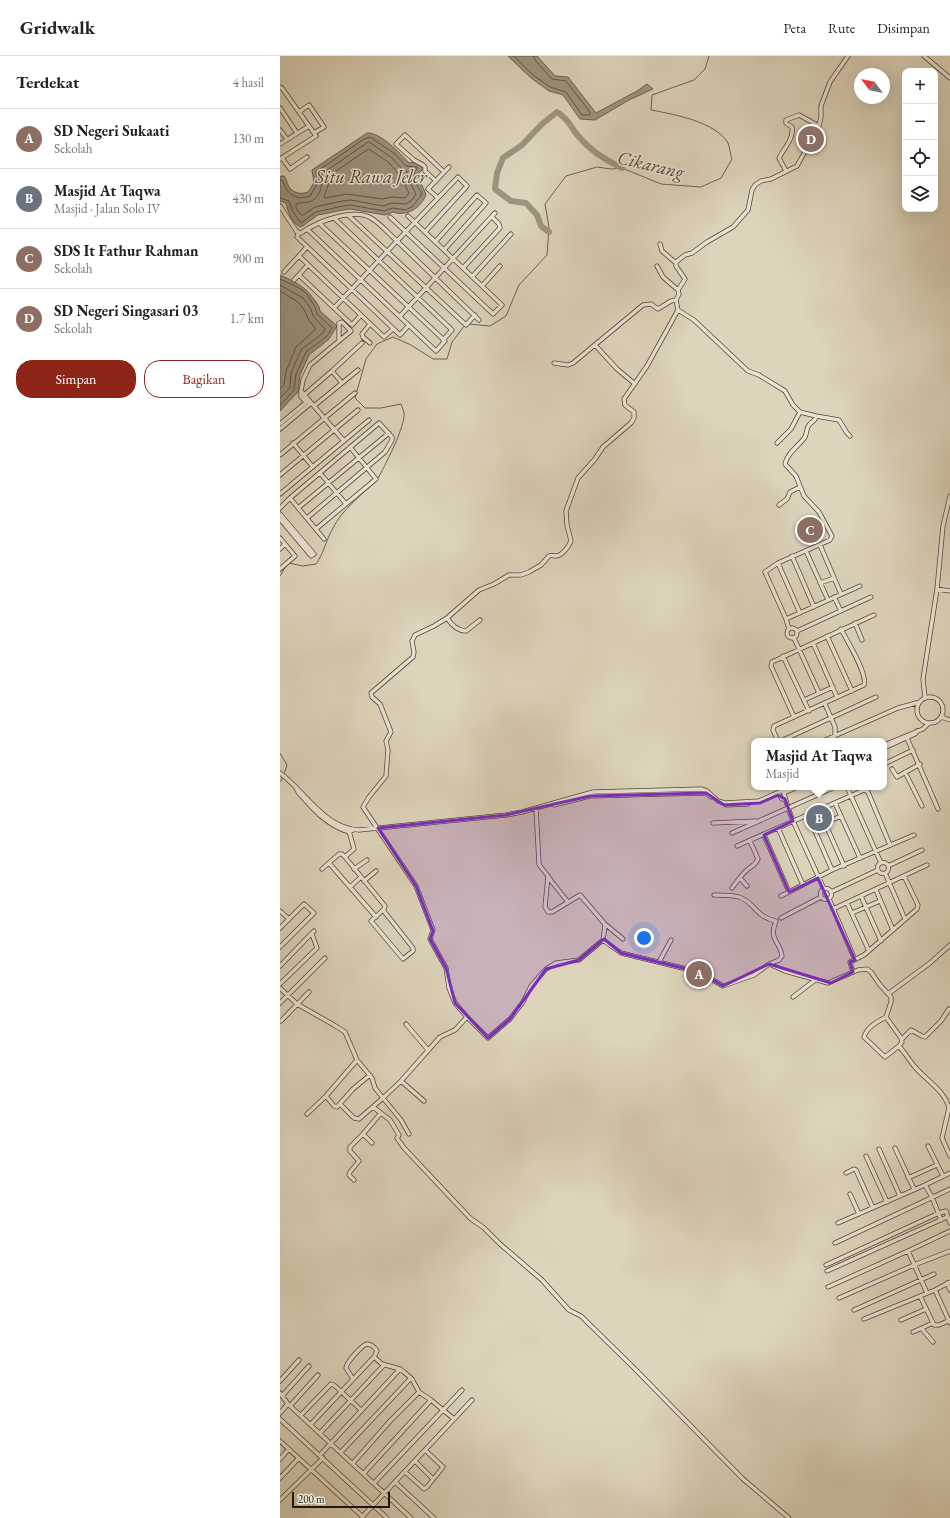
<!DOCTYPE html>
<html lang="id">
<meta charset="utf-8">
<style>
:root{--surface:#fff;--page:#f2f2f2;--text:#202124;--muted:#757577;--line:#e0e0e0;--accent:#8f2418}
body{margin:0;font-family:"EB Garamond",serif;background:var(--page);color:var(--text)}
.controls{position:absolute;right:12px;top:12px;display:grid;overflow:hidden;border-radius:8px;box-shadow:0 4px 16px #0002}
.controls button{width:36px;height:36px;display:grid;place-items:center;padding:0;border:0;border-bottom:1px solid var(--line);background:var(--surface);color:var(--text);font:20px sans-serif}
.compass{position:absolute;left:574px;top:12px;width:36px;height:36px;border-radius:50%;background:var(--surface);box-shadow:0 4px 16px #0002;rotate:302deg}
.scale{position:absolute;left:12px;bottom:10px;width:98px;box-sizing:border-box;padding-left:4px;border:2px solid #21170b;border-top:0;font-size:11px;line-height:14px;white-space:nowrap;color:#21170b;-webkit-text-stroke:3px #e9e3d3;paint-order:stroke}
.you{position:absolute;left:364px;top:882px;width:14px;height:14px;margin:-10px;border:3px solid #fff;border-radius:50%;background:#1a73e8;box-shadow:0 0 0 6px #1a73e833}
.badge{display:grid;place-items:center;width:26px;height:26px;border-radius:50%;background:var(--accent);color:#fff;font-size:13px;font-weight:700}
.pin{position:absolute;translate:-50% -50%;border:2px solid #fff;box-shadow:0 1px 4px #0006}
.popup{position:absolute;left:471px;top:682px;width:136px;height:52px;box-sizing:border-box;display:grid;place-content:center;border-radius:8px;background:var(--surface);filter:drop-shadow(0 1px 3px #0005);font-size:13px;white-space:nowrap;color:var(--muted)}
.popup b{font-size:15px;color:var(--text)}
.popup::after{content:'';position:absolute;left:50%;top:100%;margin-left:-8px;border:8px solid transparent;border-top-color:var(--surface)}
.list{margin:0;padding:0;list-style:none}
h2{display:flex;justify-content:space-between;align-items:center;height:52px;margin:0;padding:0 16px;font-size:17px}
h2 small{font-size:13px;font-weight:400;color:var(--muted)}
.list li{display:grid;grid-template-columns:26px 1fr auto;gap:12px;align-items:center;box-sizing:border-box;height:60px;padding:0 16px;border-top:1px solid var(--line)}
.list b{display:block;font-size:15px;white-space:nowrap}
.list p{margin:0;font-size:13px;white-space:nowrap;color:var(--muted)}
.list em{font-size:13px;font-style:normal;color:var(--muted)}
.actions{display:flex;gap:8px;padding:12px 16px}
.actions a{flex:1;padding:9px 0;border:1px solid var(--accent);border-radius:16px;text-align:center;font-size:14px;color:var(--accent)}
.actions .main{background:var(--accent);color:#fff}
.icon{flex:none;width:22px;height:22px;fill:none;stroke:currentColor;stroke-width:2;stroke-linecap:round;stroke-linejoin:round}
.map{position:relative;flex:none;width:670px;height:1462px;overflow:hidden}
header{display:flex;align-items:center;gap:24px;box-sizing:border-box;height:56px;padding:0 20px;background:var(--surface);border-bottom:1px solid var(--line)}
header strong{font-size:19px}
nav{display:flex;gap:22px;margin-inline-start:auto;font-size:14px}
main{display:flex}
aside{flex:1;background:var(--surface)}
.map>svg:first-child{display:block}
</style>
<header>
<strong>Gridwalk</strong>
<nav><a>Peta</a><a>Rute</a><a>Disimpan</a></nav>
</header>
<main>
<aside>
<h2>Terdekat<small>4 hasil</small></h2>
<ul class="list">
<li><span class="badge" style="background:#8d6e63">A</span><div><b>SD Negeri Sukaati</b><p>Sekolah</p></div><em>130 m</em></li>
<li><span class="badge" style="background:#6b7280">B</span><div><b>Masjid At Taqwa</b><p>Masjid · Jalan Solo IV</p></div><em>430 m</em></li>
<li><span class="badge" style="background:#8d6e63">C</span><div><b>SDS It Fathur Rahman</b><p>Sekolah</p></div><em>900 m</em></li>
<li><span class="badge" style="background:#8d6e63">D</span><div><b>SD Negeri Singasari 03</b><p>Sekolah</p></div><em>1.7 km</em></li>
</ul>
<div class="actions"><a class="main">Simpan</a><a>Bagikan</a></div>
</aside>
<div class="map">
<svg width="670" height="1462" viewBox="0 0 670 1462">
<rect width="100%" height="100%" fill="#ddd4bb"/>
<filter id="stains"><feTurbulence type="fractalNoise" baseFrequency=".005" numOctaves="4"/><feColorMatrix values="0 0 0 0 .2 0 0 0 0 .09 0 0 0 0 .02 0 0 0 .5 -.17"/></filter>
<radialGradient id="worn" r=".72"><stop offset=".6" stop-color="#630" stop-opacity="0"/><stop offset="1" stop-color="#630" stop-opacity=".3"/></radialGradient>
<path fill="#9d947f" stroke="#6b6251" d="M228,0H257L275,20L288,21L316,57L357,35L367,28L373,33L349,44L315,64L300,63L283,39L269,35L251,22Z
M87,77C100,76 120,97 129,107L135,106L142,110V114L137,119L146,138C142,152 126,161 113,156L105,159L70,153L63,154L38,159L21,171C12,168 8,156 6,147L0,145V122L1,120H4C7,123 6,125 8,129C12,137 20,139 28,136L34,127L32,114Z
M0,219C13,225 25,230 33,242C37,247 39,249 40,255L57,270L49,283L29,299L20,319L18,336L0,355Z"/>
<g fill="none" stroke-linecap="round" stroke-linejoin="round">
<path stroke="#5f5645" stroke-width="1" d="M234,0L253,19L270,31L286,36L302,59H310V56L286,25L272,23L255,4L254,0
M89,86L112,102L122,113L127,116L128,123L136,138L133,143L126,148L112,147L103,150L71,144L62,145L35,151L23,159H21L16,152V148C20,146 25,147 29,146C42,141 42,128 42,118Z
M89,93L108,106L121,120L129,137L125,142L112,141L102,143L67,138L45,142L44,140L48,130L49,120Z
M0,124L3,125C6,138 17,145 30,140L37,128L36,116L84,83L90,81L115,98L126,110L137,111V113C129,121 138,130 142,138L133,150L126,154L113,152L104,155L70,149L63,150L36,156L21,167L13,156L9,145L0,142
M0,223L21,233L27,238L35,251L37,258L52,272L47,280L26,296L16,318L14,334L0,350
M0,229L23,242L31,253L33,260L45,273L43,277L21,294L11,317L10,332L0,342
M0,235L18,246L25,255L28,263L36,273L16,291L6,315L4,329L0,333"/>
<path stroke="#6b6251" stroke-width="1" d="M188,268L210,270L226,260L239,229L267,199L269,171L265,148L286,120L317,111L331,113L342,112L381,128L421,131L441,122L452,103C450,98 450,92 448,87C436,66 393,58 371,54L372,39L414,24L425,13L429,0
M98,422C104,412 126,369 124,357C124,355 122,351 121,348L101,352H85L75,342L86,303L97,288L113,281L131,289L153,303H167L172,286L185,269
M8,507L23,510L36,508C44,497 46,484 53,472C62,454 80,440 95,426
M0,520L6,510
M0,697L7,709L4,718
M0,726L3,721"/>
<path stroke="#9d947f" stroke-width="6" d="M269,176L261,170L257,159L246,147L231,145L215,133L217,117L223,102L242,89L262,68L277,56C290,64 290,71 299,81C310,94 327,105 342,112"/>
<g stroke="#504637" stroke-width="5">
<path id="minor" d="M644,0L670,22
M0,31L2,32L36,80L0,103
M0,52L17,77
M19,56L29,49L44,71L34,77
M0,74L7,83
M0,88L29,70
M2,102L10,113L27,101
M506,115L499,102C504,92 514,83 512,71L506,67V64L519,59L539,70
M156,125L145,115V111L143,109L134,104L116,88L125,79L164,116
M158,142L148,133L169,111
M0,150L17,176L21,177C38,165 73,152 91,162C101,168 109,178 117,185L178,121L187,130L145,176
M68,159L186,269L195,259
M110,161L213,258L222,249L128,160
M54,162L172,274L163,284
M27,173L156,295L165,285L39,167
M19,176L17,181L120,279L129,269
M155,186L197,139L206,147L164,194
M380,188L382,195L396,207
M19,200L104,281L113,273
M377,210L383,221L398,234
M183,212L220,172L219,168L212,161
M4,216L27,191
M19,219L72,269L81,259
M192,221L231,178
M14,224L28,209
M202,230L220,210
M54,252L117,185L199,264
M398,254L414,264L468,315L479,319L505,335L513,349L520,356L536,360C536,365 532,365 529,369C526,373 527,377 525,381C519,390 507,397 505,408L516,420L524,440L539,456L552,480L550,484L498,507L485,516L506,563L509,573
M120,260L215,157
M90,268L82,278L83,281L90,287
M59,285V267L62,266L71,275L30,309L23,324L21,335L64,385
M315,289L337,313L355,328
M274,307L288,309L293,307L363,249L371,248L378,253L391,245L396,244
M52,315L62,327
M21,335V341L26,346
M24,339L52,315L82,287
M34,350L78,314
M536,360L559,364L567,377L570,380
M0,368L29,344
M0,373L31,347
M13,387L33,411
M497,387L511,373L520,356
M0,399L75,337
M40,417L66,448
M0,419L78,354
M0,438L89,364
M10,442L44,483
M499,449L507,443L510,436L520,431
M0,452L10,442L99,367L112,381V384L105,396L27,462
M18,452L109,377
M0,458L34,498L31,500L0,463
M36,473L96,423L70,391
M0,482L15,500L0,513
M540,489L561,538
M0,493L5,488
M526,495L548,544
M512,500L534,551
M498,507L520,557
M540,527L554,522
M657,533L670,535
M554,541L561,555
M167,562C171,568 178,575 186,575L200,564
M506,563L580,530
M575,567L582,584
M507 577a5 5 0 1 1 10 0a5 5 0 1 1-10 0Z
M517,575L591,541
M547,580L572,635
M514,582L539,637
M533,587L557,641
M503,600L529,655
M637 654a13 13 0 1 1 26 0a13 13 0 1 1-26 0Z
M645,642L643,623L657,533L663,470L670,440
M524,644L553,631
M545,648L555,671V680
M514,661L491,610L492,606L594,559
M661,661L670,664
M627,682L658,753
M498,685L493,674L494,670L584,629C588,618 567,585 561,573
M501,685L596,641
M543,685L618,652L640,646
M548,685L553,683L559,685
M604,689L643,673L649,667
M604,692L635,678L637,675
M604,708L633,694
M612,713L617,721L640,708
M625,716L642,750
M0,717C26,736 44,772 79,774L226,759L242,756L313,736L422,733L427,735L438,745L445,747L479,745L510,731
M567,731L601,807
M16,732L18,736C33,753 46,769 69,776L73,774
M503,734L508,752L513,765L544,833
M506,736L518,731
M498,737L502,743H505
M555,747L580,802
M274,749L310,740L424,737L427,738L431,741
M446,749L468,748
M256,752L259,808L260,810L268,820L265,851L268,856H272L300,839L324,867L325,870L323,884L299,904L276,907L266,913L251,930L243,946L230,963L208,982L187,961L175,947L169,932L166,912L150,883L153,874L136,830L83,751L89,741L106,720L108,694L106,685L111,676L100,648L92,641L91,637L133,601L134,596L132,585L135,579L154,570L167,562L199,534L214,528L229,519H241L249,516L261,509L269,500C271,499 274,500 276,500C282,500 289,490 291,485L287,469L286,455L298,422L315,403L323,391L351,367L354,362V356L345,349L344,343L367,310L398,254L396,244L399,238L398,234L405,223L396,210V206L405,199L412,197L427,186L453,171L468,154L472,134L475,129L481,125L491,123L517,110L539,70L541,61V50L550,26L568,0
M528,759L552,814
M433,767L476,765
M545,767L564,810
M498,772L523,829
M534,772L561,760
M452,777L555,731
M484,779L509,836
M457,790L584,734L588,736L610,789
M65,801L74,793L69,775
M597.5 812a5.5 5.5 0 1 1 11 0a5.5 5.5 0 1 1-11 0Z
M49,807L96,861
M608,810L642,794
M42,813L59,798H62L65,801L105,850L104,853L91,865L123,903L133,895V892L103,854
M74,813L87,804
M605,817L625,863
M268,820L272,826L288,846
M460,822L467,830
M84,825L96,815
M70,831L81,821
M452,832C457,826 461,819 467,814C471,810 475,810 478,803L470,785
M540.5 838a5.5 5.5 0 1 1 11 0a5.5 5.5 0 1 1-11 0Z
M596,834L613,874
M551,836L598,814
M434,839C442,839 452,839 459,841C476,847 475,861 496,865C488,884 500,885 502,900L499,904L489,908
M501,840L552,814L634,779
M581,840L601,885
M549,843L575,904
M567,847L589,895
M553,853L647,809
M0,855L9,863
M572,857L600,845
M501,862L541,841
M325,868L343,883
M0,872L24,848L34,857L0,891
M323,884L341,897L419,916L443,930L474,919L489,908L505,915L548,927L578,914L587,913L591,916L600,929L611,941V946L606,961L621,982L622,986L619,990C625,997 629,1004 635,1011C646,1024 665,1035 669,1052L662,1082L670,1100
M379,906L391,884
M0,910L34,875
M573,916L570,906L584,899L637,853L638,849L624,820
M0,928L37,892L32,878
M0,932L17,948L54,969L65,976L77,1004L92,1022L95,1032L103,1042L121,1025L160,981L175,974L187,961
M608,938L650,907L670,889
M513,941L535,924
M0,947L45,902
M606,961C597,966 587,971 584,981L605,1001L619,990
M1,965L29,936
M126,968L148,994
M622,983L631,974L642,980L645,981L661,965L669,953
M121,1025L144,1045
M46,1040L54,1050L57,1051L73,1033L90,1019
M60,1048L74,1062L79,1063L103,1042L121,1064L129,1078
M93,1051L110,1064L119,1079L117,1082L124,1092L190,1162L204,1172L220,1188L262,1224L289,1254L301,1260L353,1311L463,1423L509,1462
M27,1058L46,1040L77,1004
M83,1078L92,1087
M648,1090L663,1120
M615,1092L634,1133
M599,1093L620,1140
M586,1100L607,1146
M566,1117L574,1113L576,1114L593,1152
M628,1122L657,1109
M74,1124L69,1119L70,1116L79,1105L70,1095V1091L83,1078L101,1057
M570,1138L579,1158
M661,1164L652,1141L645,1129L670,1117
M558,1167L645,1129
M555,1187L670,1133
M628,1195L647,1237
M546,1209L659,1157L666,1155L670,1167
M547,1215L667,1161
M667,1227L670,1234
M548,1231L628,1195L670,1175
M655,1234L670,1267
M640,1240L654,1269H659L670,1264
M559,1242L634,1209L670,1195
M574,1254L654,1218
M584,1263L655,1234L670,1226
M621,1264L646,1253
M642,1273L653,1286
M633,1276L653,1267
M94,1301L102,1308L120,1313L124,1316L132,1323L139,1336L151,1344L174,1363
M0,1325L19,1304
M0,1337L8,1348L131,1462
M2,1340L29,1310
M10,1350L38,1319
M0,1357L8,1348
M21,1359L51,1328L54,1329L81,1354
M0,1363L107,1462
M31,1368L94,1301L97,1295C95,1292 91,1288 87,1288C82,1289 66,1307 66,1312L73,1323
M40,1377L104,1309
M0,1385L83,1461
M61,1396L131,1322
M40,1399L120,1313
M0,1403L8,1394
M135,1405L153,1423
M73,1407L111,1364L139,1336
M125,1416L142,1431L144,1433L147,1431L163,1411L145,1394
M84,1417L151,1344
M0,1422L18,1403
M115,1426L154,1462
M94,1427L182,1334
M0,1444L43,1402
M82,1461L192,1344"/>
</g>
<use href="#minor" stroke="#e9e3d3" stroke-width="3.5"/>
</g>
<path fill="#7b2cbf" fill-opacity="0.2" stroke="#7b2cbf" stroke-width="3" stroke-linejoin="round" d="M426,737L444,749L480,747L498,739L505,743L513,765L484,779L509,836L538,822L575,904L570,906L573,916L551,927L489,908L443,930L419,916L341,897L324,883L299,904L266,913L230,963L208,982L175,947L166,912L150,883L153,875L136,830L98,772L226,759L310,740Z"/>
<g text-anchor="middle" stroke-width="3" stroke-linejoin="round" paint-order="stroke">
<g font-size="19" font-style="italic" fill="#534939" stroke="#e9e3d3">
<text transform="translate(371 108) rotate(13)" y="7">Cikarang</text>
<text x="91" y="127">Situ Rawa Jeler</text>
</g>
</g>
<rect width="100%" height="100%" filter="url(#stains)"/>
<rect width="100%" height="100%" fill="url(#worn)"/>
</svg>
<div class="controls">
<button>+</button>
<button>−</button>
<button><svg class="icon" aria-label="locate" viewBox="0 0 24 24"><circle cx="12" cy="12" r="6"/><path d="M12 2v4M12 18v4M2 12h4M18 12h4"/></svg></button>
<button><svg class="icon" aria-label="layers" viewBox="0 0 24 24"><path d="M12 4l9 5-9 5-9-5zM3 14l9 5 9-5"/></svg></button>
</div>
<svg class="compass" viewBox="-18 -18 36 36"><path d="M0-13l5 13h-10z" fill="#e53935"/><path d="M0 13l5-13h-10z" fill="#757577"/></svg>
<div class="scale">200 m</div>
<div class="you"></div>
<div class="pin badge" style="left:419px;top:918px;background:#8d6e63">A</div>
<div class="pin badge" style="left:539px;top:762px;background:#6b7280">B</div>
<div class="popup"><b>Masjid At Taqwa</b>Masjid</div>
<div class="pin badge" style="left:530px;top:474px;background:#8d6e63">C</div>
<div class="pin badge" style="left:531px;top:83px;background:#8d6e63">D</div>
</div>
</main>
